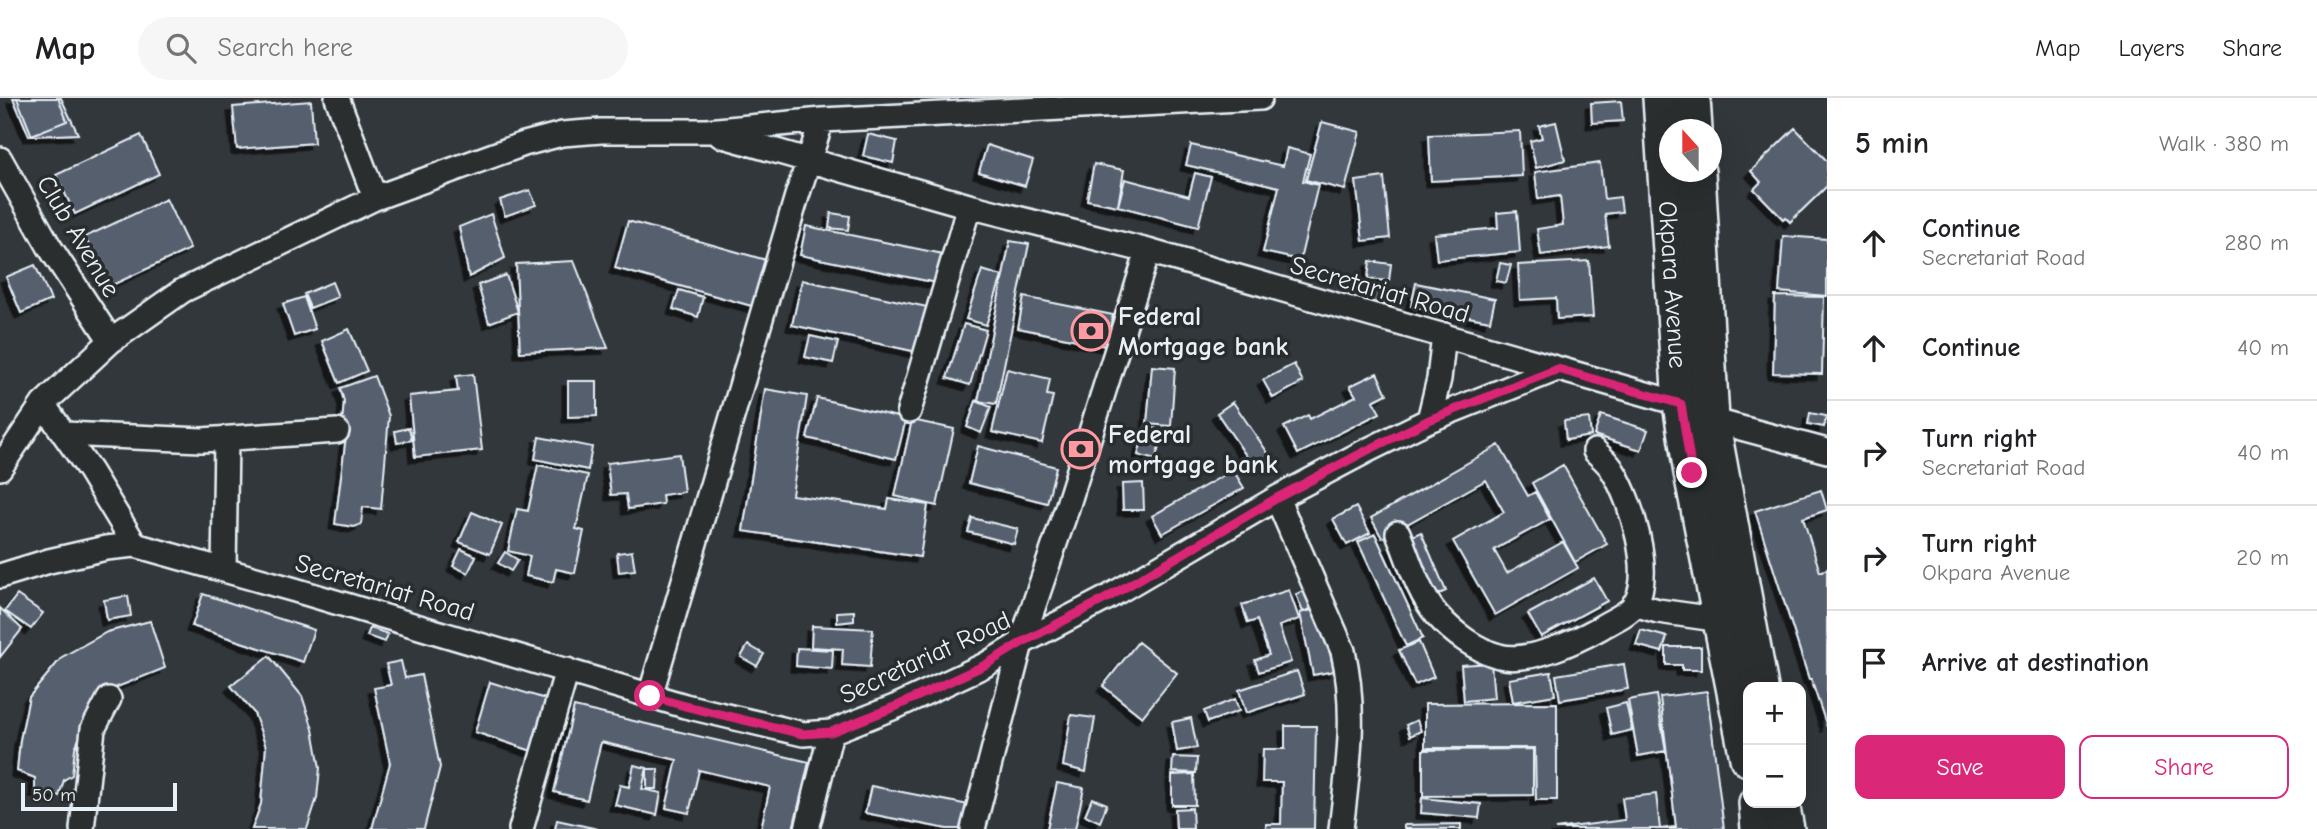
<!DOCTYPE html>
<meta charset="utf-8">
<style>
:root{--surface:#fff;--page:#f6f6f6;--text:#202124;--muted:#757577;--line:#e0e0e0;--accent:#db2777}
body{margin:0;font-family:"Comic Neue",sans-serif;background:var(--page);color:var(--text)}
.controls{position:absolute;right:21px;bottom:21px;display:grid;overflow:hidden;border-radius:14px;box-shadow:0 7px 28px #0002}
.controls button{width:63px;height:63px;display:grid;place-items:center;padding:0;border:0;border-bottom:2px solid var(--line);background:var(--surface);color:var(--text);font:35px sans-serif}
.compass{position:absolute;left:1659px;top:21px;width:63px;height:63px;border-radius:50%;background:var(--surface);box-shadow:0 7px 28px #0002;rotate:339deg}
.scale{position:absolute;left:21px;bottom:18px;width:156px;box-sizing:border-box;padding-left:7px;border:4px solid #e8f1f8;border-top:0;font-size:19px;line-height:24px;white-space:nowrap;color:#e8f1f8;-webkit-text-stroke:5px #2a2d2e;paint-order:stroke}
.stop{position:absolute;width:21px;height:21px;margin:-16px;border:5px solid #db2777;border-radius:50%;background:#fff}
.stop.end{background:#db2777;border-color:#fff;box-shadow:0 2px 7px #0008}
.list{margin:0;padding:0;list-style:none}
h2{display:flex;justify-content:space-between;align-items:center;height:91px;margin:0;padding:0 28px;font-size:30px}
h2 small{font-size:23px;font-weight:400;color:var(--muted)}
.list li{display:grid;grid-template-columns:46px 1fr auto;gap:21px;align-items:center;box-sizing:border-box;height:105px;padding:0 28px;border-top:2px solid var(--line)}
.list b{display:block;font-size:26px;white-space:nowrap}
.list p{margin:0;font-size:23px;white-space:nowrap;color:var(--muted)}
.list em{font-size:23px;font-style:normal;color:var(--muted)}
.actions{display:flex;gap:14px;padding:21px 28px}
.actions a{flex:1;padding:16px 0;border:2px solid var(--accent);border-radius:14px;text-align:center;font-size:24px;color:var(--accent)}
.actions .main{background:var(--accent);color:#fff}
.icon{flex:none;width:38px;height:38px;fill:none;stroke:currentColor;stroke-width:2;stroke-linecap:round;stroke-linejoin:round}
.map{position:relative;flex:none;width:1827px;height:731px;overflow:hidden}
header{display:flex;align-items:center;gap:42px;box-sizing:border-box;height:98px;padding:0 35px;background:var(--surface);border-bottom:2px solid var(--line)}
header strong{font-size:33px}
nav{display:flex;gap:38px;margin-inline-start:auto;font-size:24px}
.search{width:490px;height:63px;background:var(--page);display:flex;align-items:center;gap:18px;box-sizing:border-box;padding:0 24px;border-radius:38px;color:var(--muted);font-size:26px}
main{display:flex}
aside{flex:1;background:var(--surface)}
.map>svg:first-child{display:block}
</style>
<header>
<strong>Map</strong>
<div class="search"><svg class="icon" aria-label="search" viewBox="0 0 24 24"><circle cx="10" cy="10" r="6"/><path d="M15 15l6 6"/></svg>Search here</div>
<nav><a>Map</a><a>Layers</a><a>Share</a></nav>
</header>
<main>
<div class="map">
<svg width="1827" height="731" viewBox="0 0 1827 731">
<defs>
<filter id="shadow"><feDropShadow dx="-5.5" dy="5.5" stdDeviation="0" flood-color="#0009"/></filter>
</defs>
<rect width="100%" height="100%" fill="#32373b"/>
<filter id="ink" filterUnits="userSpaceOnUse"><feTurbulence type="fractalNoise" baseFrequency=".0143" numOctaves="2"/><feDisplacementMap in="SourceGraphic" scale="14" xChannelSelector="R" yChannelSelector="G"/><feConvolveMatrix kernelMatrix="1 2 1 2 8 2 1 2 1" color-interpolation-filters="sRGB"/></filter>
<g filter="url(#ink)">
<path fill="#545e6e" stroke="#e8f1f8" stroke-width="2" filter="url(#shadow)" d="M13,0H58L67,23L29,38Z
M17,0H61L78,36L32,38Z
M311,3L314,45L237,51L233,9Z
M1621,3L1623,23L1592,25L1591,5Z
M1322,24L1360,34L1345,92L1306,82Z
M1556,24L1565,62L1536,70L1530,43L1542,40L1539,28Z
M1795,30L1827,63V88L1790,124L1785,119L1783,121L1754,91L1761,84L1751,73Z
M1520,33L1522,78L1431,83L1429,37Z
M868,36L897,43L893,65L863,58Z
M141,37L159,76L75,116L56,77Z
M987,47L1033,62L1025,88L979,74Z
M1191,47L1283,68L1287,50L1310,56L1303,83L1318,87L1300,162L1263,154L1279,89L1186,67Z
M1600,65L1604,101L1620,99L1622,114L1605,116L1609,148L1541,157L1537,131L1563,127L1560,98L1538,101L1535,74Z
M1094,66L1124,72L1118,108L1087,102Z
M1195,75L1211,79L1198,129L1118,108L1125,81L1189,98Z
M1384,79L1390,140L1363,143L1356,83Z
M530,92L536,107L505,118L500,102Z
M166,101L190,151L108,189L85,139Z
M1517,113L1520,154L1437,162L1434,136L1498,130L1497,115Z
M831,115L850,118L848,132L829,130Z
M491,116L505,160L469,179L459,129Z
M628,123L773,164L759,210L615,170Z
M806,128L943,156L937,185L800,157Z
M1783,138L1827,141V198L1779,194Z
M1010,143L1029,146L996,306L978,303Z
M574,163L608,250L520,254L516,166Z
M1370,163L1391,166L1389,183L1368,181Z
M1589,163L1593,219L1557,221L1556,200L1520,202L1518,167Z
M1500,165L1511,167L1506,185L1496,183Z
M35,167L51,202L21,215L6,179Z
M982,172L1002,178L986,227L966,221Z
M506,177L518,214L489,225L478,187Z
M802,182L941,212L931,257L792,227Z
M332,184L338,199L310,210L304,196Z
M1416,185L1495,201L1490,223L1411,208Z
M1366,187L1395,193L1391,208L1363,202Z
M679,192L703,199L698,219L673,211Z
M1775,198L1824,199L1822,276L1773,275Z
M304,199L315,231L294,238L283,206Z
M1024,199L1113,217L1106,248L1018,230Z
M964,226L986,232L970,287L947,280Z
M349,231L367,273L339,285L322,243Z
M810,238L838,244L833,265L805,259Z
M1294,266L1303,284L1273,300L1263,282Z
M1152,268L1175,270L1171,328L1147,326Z
M1007,271L1050,281L1047,297L1053,298L1042,345L992,334Z
M1377,275L1387,296L1373,303L1380,315L1298,356L1284,329L1308,317L1310,321L1356,298L1350,288Z
M473,276L482,352L415,359L409,298L458,293L456,278Z
M374,278L389,318L381,411L363,409L361,426L354,429L335,426L346,338L342,326L344,303L340,290Z
M568,283H597V318L568,319Z
M765,291L807,298L792,397L887,411L889,401L928,407L920,459L743,433Z
M817,300L906,321L896,361L807,340Z
M976,303L991,309L981,335L967,329Z
M1233,304L1270,358L1254,369L1217,315Z
M1810,315L1826,318L1824,329L1808,326Z
M1601,317L1648,332L1641,352L1594,337Z
M1589,320L1591,338L1566,342L1564,323Z
M912,322L954,331L937,408L895,398Z
M1146,328L1164,333L1155,362L1138,357Z
M409,330L412,342L397,345L395,333Z
M539,339L592,349L588,372L535,361Z
M1499,347L1528,398L1535,394L1550,421L1494,452L1507,475L1563,444L1578,470L1495,517L1453,443L1504,414L1486,382L1382,440L1371,420Z
M978,348L1056,369L1047,405L969,385Z
M679,356L684,394L662,397L663,406L628,411L626,396L611,397L607,365Z
M538,367L588,377L576,431L584,433L575,475L556,471L553,484L526,478L530,458L508,453L517,411L528,413Z
M1563,367L1607,446L1575,464L1532,385Z
M1233,372L1244,390L1162,436L1152,418Z
M1143,385L1144,412H1123L1122,386Z
M1821,392L1827,412L1803,420L1820,474L1827,471V629L1811,581H1809L1755,413Z
M1356,409L1370,435L1347,447L1333,421Z
M472,414L502,427L490,456L459,444Z
M972,420L1018,431L1014,446L968,434Z
M1421,434L1446,493L1414,507L1389,448Z
M1375,436L1423,540L1406,548L1358,444Z
M461,451L476,458L468,475L453,468Z
M632,453L635,472L619,474L617,455Z
M505,454L518,462L511,473L498,465Z
M1594,480L1607,503L1541,539L1528,516Z
M1315,489L1321,507L1303,514L1296,496Z
M1289,492L1299,521L1279,528L1291,564L1259,574L1255,562L1269,557L1257,522L1248,525L1242,507Z
M203,496L314,532L303,564L192,528Z
M17,497L43,515L31,531L5,513Z
M128,498L131,518L107,522L104,502Z
M0,510L22,531L0,559Z
M1320,510L1334,573L1313,577L1300,515Z
M854,513V523L837,525V514Z
M150,523L165,570L97,597L75,650L72,677L64,682L59,698L35,693V680L17,673L20,642L29,599L62,559L107,534Z
M812,528L873,531L870,569L842,567L843,551L811,549Z
M370,530L388,536L385,544L367,538Z
M1641,532L1667,539L1662,554L1636,547Z
M1138,544L1177,575L1142,619L1103,588Z
M1419,544L1434,579L1415,587L1399,552Z
M748,547L764,556L757,568L741,559Z
M1666,549H1701V572H1682V567H1666Z
M797,550L833,552L832,571L796,568Z
M269,558L302,598L313,631L320,670L317,700L307,731H252L261,706L266,649L254,615L231,588Z
M401,563L405,580L421,577L440,669L424,731H372L390,665L374,590L391,587L386,566Z
M1491,565L1494,600L1464,603L1461,567Z
M1624,566L1628,591L1560,602L1556,577Z
M1297,573L1305,596L1246,615L1239,592Z
M1551,574L1555,597L1513,604L1509,581Z
M490,584L552,603L535,654L475,634Z
M1707,593L1724,731H1555L1625,722L1622,700L1656,696L1660,731L1676,729L1660,599Z
M1656,597L1666,653L1638,658L1628,602Z
M1235,601L1239,613L1208,624L1204,613Z
M1557,605V702H1536L1535,650H1425V606Z
M1626,605L1632,632L1612,637L1606,610Z
M574,609L809,664L793,731H761L770,689L699,672L689,715L666,710L677,662L601,644L587,702L554,694Z
M1071,617L1095,620L1086,674L1063,668Z
M1191,620L1197,650L1177,653L1172,624Z
M1417,622L1421,633L1410,638L1406,627Z
M1285,628H1316L1314,731H1266V726H1281L1282,684H1262L1263,651H1285Z
M1533,651V697L1423,698V652Z
M1173,659L1197,660L1196,675L1172,674Z
M634,667L647,670L642,691L661,695L657,717L615,707L620,687L629,689Z
M647,671H658L657,691H647Z
M1194,676L1195,707H1172V677Z
M1057,685L1084,690L1075,731H1047Z
M871,688L969,707L964,731H947L865,715Z
M1092,700L1107,706L1100,724L1085,717Z
M1422,700L1481,706L1479,720L1421,715Z
M1192,710L1193,731H1176L1175,711Z
M557,722L598,731H555Z
M1461,726V731H1404V727Z"/>
<g fill="none" stroke-linecap="round" stroke-linejoin="round">
<g stroke="#e8f1f8" stroke-width="28">
<path id="street" d="M337,0L375,100
M720,37L969,108L1148,153L1681,306L1711,322L1827,353
M0,61L49,148L111,243
M43,306L90,373L135,447
M909,313L969,108
M1429,322L1439,281L1444,237
M65,336L202,342L337,333
M0,370L43,306L111,243L182,193L375,100L524,46L562,36L601,33H707L822,22L1260,0
M1277,400L1343,553C1357,613 1348,671 1341,731
M1398,435C1409,462 1418,495 1437,517C1453,535 1476,552 1499,558C1527,566 1575,544 1600,530C1610,523 1628,517 1635,506C1654,474 1631,402 1613,373C1609,365 1601,359 1595,353
M224,472L226,341
M0,478L49,463L106,450L135,447L295,492L685,608L803,636L831,634L897,608L985,567L1021,545L1107,500L1277,400L1364,354L1429,322L1557,271
M1634,506L1658,513L1722,522
M650,598L797,98L822,22
M82,731L93,631L109,601
M521,731L567,572
M807,731L831,634
M973,731L1021,545L1066,413L1148,153"/>
</g>
<g stroke="#e8f1f8" stroke-width="40">
<g id="primary">
<path id="s1" d="M1661,0L1681,306L1692,375L1748,660"/>
<path d="M1692,0L1694,32"/>
<path d="M1697,74L1711,322L1760,589"/>
<path d="M1757,705L1759,731"/>
<path d="M1781,705L1786,731"/>
</g>
</g>
<use href="#street" stroke="#2a2d2e" stroke-width="23"/>
<use href="#primary" stroke="#2a2d2e" stroke-width="35"/>
</g>
</g>
<g fill="none" stroke-linecap="round" stroke-linejoin="round" filter="url(#ink)">
<path stroke="#db2777" stroke-width="9" d="M650,598L685,608L803,636L831,634L897,608L985,567L1021,545L1107,500L1277,400L1364,354L1429,322L1558,271L1681,306L1692,375"/>
</g>
<defs>
<g id="bank-ring" transform="scale(2.0125)"><circle r="9.5" fill="#2a2d2e" stroke="#ff9aa2" stroke-width="1.5"/><path d="M-6-4H6V4H-6ZM0-2.3a2.3 2.3 0 1 0 0 4.6a2.3 2.3 0 1 0 0-4.6Z" fill="#ff9aa2"/></g>
</defs>
<g fill-rule="evenodd">
<use href="#bank-ring" x="1091" y="233"/>
<use href="#bank-ring" x="1081" y="351"/>
</g>
<g text-anchor="middle" stroke-width="7" stroke-linejoin="round" paint-order="stroke">
<g font-size="26" fill="#e8f1f8" stroke="#2a2d2e">
<text transform="translate(79 138) rotate(59)" y="9">Club Avenue</text>
<text dy="9" stroke="none"><textPath href="#s1" startOffset="187">Okpara Avenue</textPath></text>
<text transform="translate(1380 191) rotate(16)" y="9">Secretariat Road</text>
<text transform="translate(385 489) rotate(16)" y="9">Secretariat Road</text>
<text transform="translate(925 559) rotate(-25)" y="9">Secretariat Road</text>
</g>
<g font-size="26" font-weight="bold" fill="#e8f1f8" stroke="#2a2d2e" text-anchor="start">
<text x="1118" y="227">Federal<tspan x="1118" dy="30">Mortgage bank</tspan></text>
<text x="1108" y="345">Federal<tspan x="1108" dy="30">mortgage bank</tspan></text>
</g>
</g>
</svg>
<div class="controls">
<button>+</button>
<button>−</button>
</div>
<svg class="compass" viewBox="-18 -18 36 36"><path d="M0-13l5 13h-10z" fill="#e53935"/><path d="M0 13l5-13h-10z" fill="#757577"/></svg>
<div class="scale">50 m</div>
<div class="stop" style="left:650px;top:598px"></div>
<div class="stop end" style="left:1692px;top:375px"></div>
</div>
<aside>
<h2>5 min<small>Walk · 380 m</small></h2>
<ul class="list">
<li><svg class="icon" aria-label="ahead" viewBox="0 0 24 24"><path d="M12 20V5M6 11l6-6 6 6"/></svg><div><b>Continue</b><p>Secretariat Road</p></div><em>280 m</em></li>
<li><svg class="icon" aria-label="ahead" viewBox="0 0 24 24"><path d="M12 20V5M6 11l6-6 6 6"/></svg><div><b>Continue</b></div><em>40 m</em></li>
<li><svg class="icon" aria-label="right" viewBox="0 0 24 24"><path d="M7 20v-9h11M14 6l5 5-5 5"/></svg><div><b>Turn right</b><p>Secretariat Road</p></div><em>40 m</em></li>
<li><svg class="icon" aria-label="right" viewBox="0 0 24 24"><path d="M7 20v-9h11M14 6l5 5-5 5"/></svg><div><b>Turn right</b><p>Okpara Avenue</p></div><em>20 m</em></li>
<li><svg class="icon" aria-label="arrive" viewBox="0 0 24 24"><path d="M6 21V4h12l-3 4 3 4H6"/></svg><div><b>Arrive at destination</b></div></li>
</ul>
<div class="actions"><a class="main">Save</a><a>Share</a></div>
</aside>
</main>
